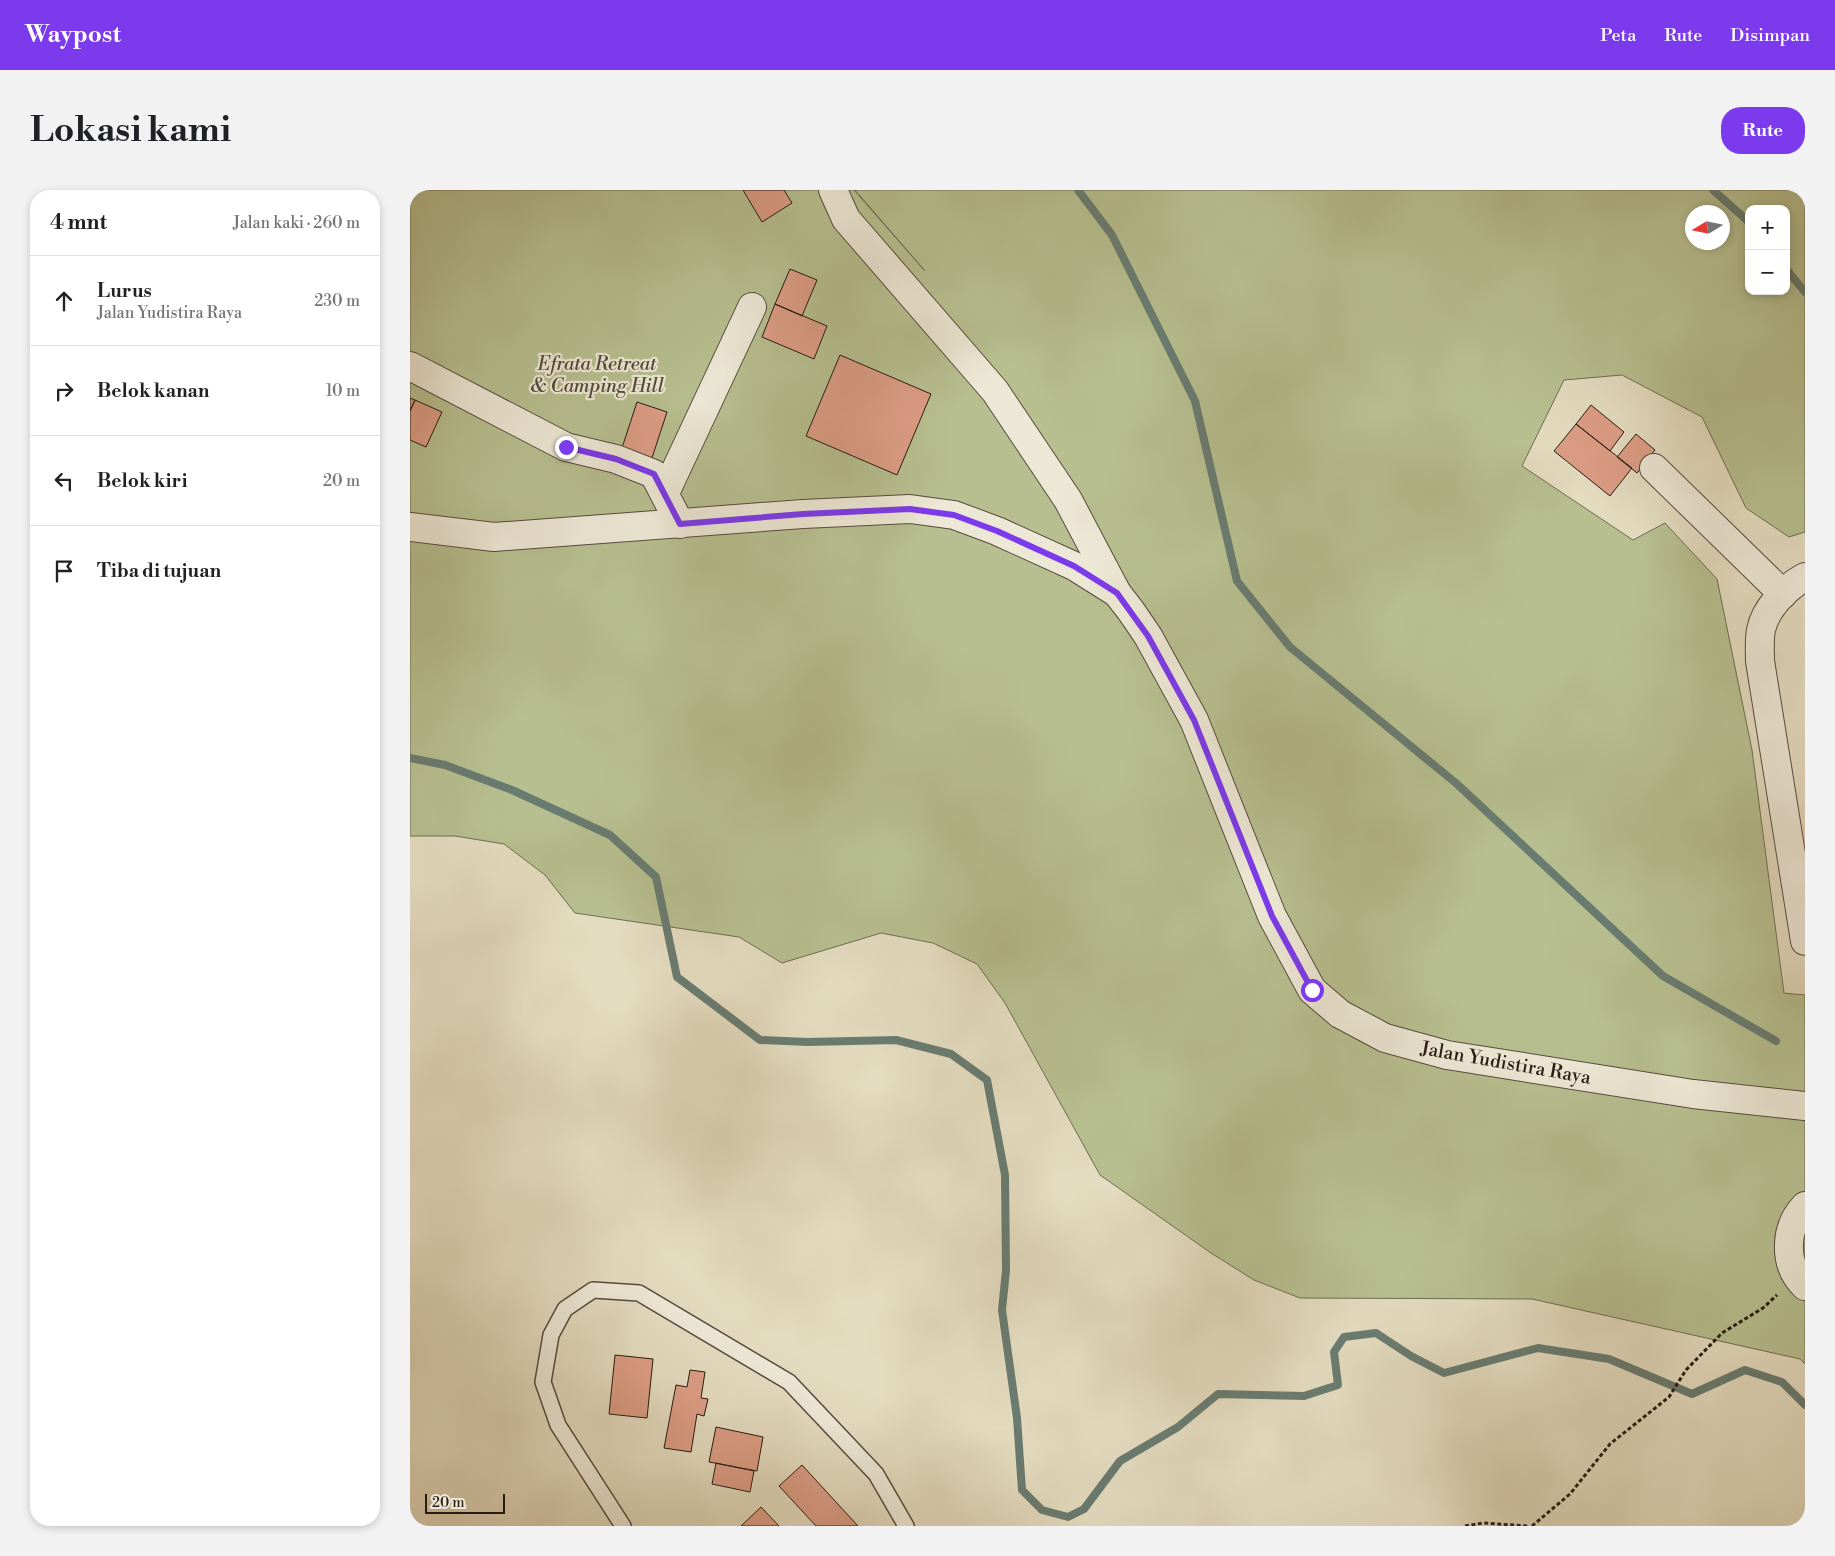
<!DOCTYPE html>
<html lang="id">
<meta charset="utf-8">
<style>
:root{--surface:#fff;--page:#f2f2f2;--text:#202124;--muted:#757577;--line:#e0e0e0;--accent:#7c3aed}
body{margin:0;font-family:"Libre Bodoni",serif;background:var(--page);color:var(--text)}
.controls{position:absolute;right:15px;top:15px;display:grid;overflow:hidden;border-radius:10px;box-shadow:0 2px 8px #0003}
.controls button{width:45px;height:45px;display:grid;place-items:center;padding:0;border:0;border-bottom:1px solid var(--line);background:var(--surface);color:var(--text);font:25px sans-serif}
.compass{position:absolute;left:1275px;top:15px;width:45px;height:45px;border-radius:50%;background:var(--surface);box-shadow:0 2px 8px #0003;rotate:260deg}
.scale{position:absolute;left:15px;bottom:12px;width:80px;box-sizing:border-box;padding-left:5px;border:2px solid #271b13;border-top:0;font-size:14px;line-height:18px;white-space:nowrap;color:#271b13;-webkit-text-stroke:4px #ede8d6;paint-order:stroke}
.stop{position:absolute;width:15px;height:15px;margin:-11px;border:4px solid #7c3aed;border-radius:50%;background:#fff}
.stop.end{background:#7c3aed;border-color:#fff;box-shadow:0 1px 5px #0008}
.list{margin:0;padding:0;list-style:none}
h2{display:flex;justify-content:space-between;align-items:center;height:65px;margin:0;padding:0 20px;font-size:21px}
h2 small{font-size:16px;font-weight:400;color:var(--muted)}
.list li{display:grid;grid-template-columns:32px 1fr auto;gap:15px;align-items:center;box-sizing:border-box;height:90px;padding:0 20px;border-top:1px solid var(--line)}
.list b{display:block;font-size:19px;white-space:nowrap}
.list p{margin:0;font-size:16px;white-space:nowrap;color:var(--muted)}
.list em{font-size:16px;font-style:normal;color:var(--muted)}
.icon{flex:none;width:28px;height:28px;fill:none;stroke:currentColor;stroke-width:2;stroke-linecap:round;stroke-linejoin:round}
.map{position:relative;flex:none;width:1395px;height:1336px;overflow:hidden;border-radius:20px}
header{display:flex;align-items:center;gap:30px;box-sizing:border-box;height:70px;padding:0 25px;background:var(--accent);color:#fff}
header strong{font-size:24px}
nav{display:flex;gap:28px;margin-inline-start:auto;font-size:18px}
.intro{display:flex;align-items:center;justify-content:space-between;box-sizing:border-box;height:120px;padding:0 30px}
h1{margin:0;font-size:35px}
.button{padding:12px 22px;border-radius:20px;background:var(--accent);color:#fff;font-size:18px;font-weight:700}
main{display:flex;gap:30px;padding:0 30px}
aside{flex:1;background:var(--surface);border-radius:20px;box-shadow:0 2px 8px #0003}
.map>svg:first-child{display:block}
</style>
<header>
<strong>Waypost</strong>
<nav><a>Peta</a><a>Rute</a><a>Disimpan</a></nav>
</header>
<div class="intro"><h1>Lokasi kami</h1><a class="button">Rute</a></div>
<main>
<aside>
<h2>4 mnt<small>Jalan kaki · 260 m</small></h2>
<ul class="list">
<li><svg class="icon" aria-label="ahead" viewBox="0 0 24 24"><path d="M12 20V5M6 11l6-6 6 6"/></svg><div><b>Lurus</b><p>Jalan Yudistira Raya</p></div><em>230 m</em></li>
<li><svg class="icon" aria-label="right" viewBox="0 0 24 24"><path d="M7 20v-9h11M14 6l5 5-5 5"/></svg><div><b>Belok kanan</b></div><em>10 m</em></li>
<li><svg class="icon" aria-label="left" viewBox="0 0 24 24"><path d="M17 20v-9H6M10 6l-5 5 5 5"/></svg><div><b>Belok kiri</b></div><em>20 m</em></li>
<li><svg class="icon" aria-label="arrive" viewBox="0 0 24 24"><path d="M6 21V4h12l-3 4 3 4H6"/></svg><div><b>Tiba di tujuan</b></div></li>
</ul>
</aside>
<div class="map">
<svg width="1395" height="1336" viewBox="0 0 1395 1336">
<rect width="100%" height="100%" fill="#e4dcc0"/>
<filter id="stains"><feTurbulence type="fractalNoise" baseFrequency=".004" numOctaves="4"/><feColorMatrix values="0 0 0 0 .2 0 0 0 0 .09 0 0 0 0 .02 0 0 0 .5 -.17"/></filter>
<radialGradient id="worn" r=".72"><stop offset=".6" stop-color="#630" stop-opacity="0"/><stop offset="1" stop-color="#630" stop-opacity=".3"/></radialGradient>
<path fill="#b7bf90" stroke="#6f6d52" fill-rule="evenodd" d="M0,0H444L515,81L445,0H1395V342L1379,347L1336,318L1292,227L1212,185L1154,190L1112,276L1223,350L1255,333L1307,389L1342,560L1374,803L1395,805V1174L1390,1169L1122,1109L890,1108L844,1090L801,1063L690,985L595,813L567,774L523,753L471,743L372,773L329,747L165,723L135,685L94,654L45,646H0ZM1339,19H1376V101H1339ZM1282,22H1312V52H1282Z"/>
<g fill="none" stroke-linecap="round" stroke-linejoin="round">
<path stroke="#697c71" stroke-width="8" d="M668,0L702,45L785,211L827,391L880,457L1047,594L1253,786L1366,851
M1303,0L1339,32
M1376,79L1395,102
M0,568L35,575L102,600L200,645L246,687L267,787L350,850L398,852L486,850L541,864L577,890L595,985L596,1080L592,1120L607,1228L612,1300L632,1320L658,1327L674,1319L710,1271L768,1237L808,1204L894,1206L928,1195L924,1162L934,1147L966,1143L1001,1166L1034,1183L1128,1158L1199,1169L1282,1204L1335,1180L1372,1192L1395,1215"/>
</g>
<path fill="#dc9d85" stroke="#271b13" d="M333,0H374L382,13L352,32Z
M380,79L407,90L392,126L365,114Z
M365,114L417,136L404,169L352,147Z
M430,165L521,204L487,285L396,246Z
M0,208L5,210L0,221Z
M5,210L32,222L16,257L0,250V221Z
M227,212L257,222L240,274L210,264Z
M1181,215L1214,242L1200,261L1166,234Z
M1166,234L1222,278L1200,306L1144,261Z
M1226,244L1245,260L1227,283L1207,267Z
M205,1165L243,1169L237,1228L199,1224Z
M280,1180L295,1182L291,1208L298,1209L294,1226L287,1224L281,1262L254,1258L266,1195L277,1197Z
M306,1237L353,1247L347,1281L299,1272Z
M306,1273L344,1281L340,1302L302,1294Z
M392,1275L448,1336H406L369,1296Z
M351,1317L369,1336H331Z"/>
<g fill="none" stroke-linecap="round" stroke-linejoin="round">
<g stroke="#564b3e" stroke-width="18">
<path id="service" d="M213,1336L148,1235L133,1192L141,1145L155,1119L183,1100L229,1103L379,1192L466,1284L496,1336"/>
</g>
<g stroke="#564b3e" stroke-width="30">
<path id="minor" d="M423,0L436,29L585,201L658,310L707,403
M0,176L156,257L206,269L244,284L270,334
M1244,278L1373,404
M255,303L342,117
M1395,1016C1374,1038 1373,1075 1395,1096"/>
</g>
<g stroke="#564b3e" stroke-width="30">
<path id="tertiary" d="M0,337L84,347L393,324L500,319L544,325L587,341L664,376L707,403L721,421L738,446L784,530L862,726L902,800L930,824L975,848L1037,865L1283,904L1395,916
M1395,387C1376,397 1355,419 1351,440C1349,451 1350,461 1350,471L1395,751"/>
</g>
<path stroke="#271b13" stroke-width="3" stroke-dasharray="4 2.5" stroke-linecap="butt" d="M1055,1336L1073,1333L1118,1336
M1122,1336L1160,1304L1200,1254L1259,1207L1276,1180L1312,1143L1353,1118L1367,1105"/>
<use href="#service" stroke="#ede8d6" stroke-width="15"/>
<use href="#minor" stroke="#ede8d6" stroke-width="28"/>
<use href="#tertiary" stroke="#ede8d6" stroke-width="28"/>
</g>
<g fill="none" stroke-linecap="round" stroke-linejoin="round">
<path stroke="#7c3aed" stroke-width="6" d="M156,257L206,269L244,284L270,334L393,324L500,319L544,325L587,341L664,376L707,403L738,446L784,530L862,726L902,800"/>
</g>
<g text-anchor="middle" stroke-width="4.5" stroke-linejoin="round" paint-order="stroke">
<g font-size="19" font-style="italic" fill="#524c38" stroke="#ede8d6">
<text x="187" y="180">Efrata Retreat<tspan x="187" dy="22">&amp; Camping Hill</tspan></text>
</g>
<g font-size="19" fill="#271b13" stroke="#ede8d6">
<text transform="translate(1096 872) rotate(10)" y="7">Jalan Yudistira Raya</text>
</g>
</g>
<rect width="100%" height="100%" filter="url(#stains)"/>
<rect width="100%" height="100%" fill="url(#worn)"/>
</svg>
<div class="controls">
<button>+</button>
<button>−</button>
</div>
<svg class="compass" viewBox="-18 -18 36 36"><path d="M0-13l5 13h-10z" fill="#e53935"/><path d="M0 13l5-13h-10z" fill="#757577"/></svg>
<div class="scale">20 m</div>
<div class="stop" style="left:902px;top:800px"></div>
<div class="stop end" style="left:156px;top:257px"></div>
</div>
</main>
